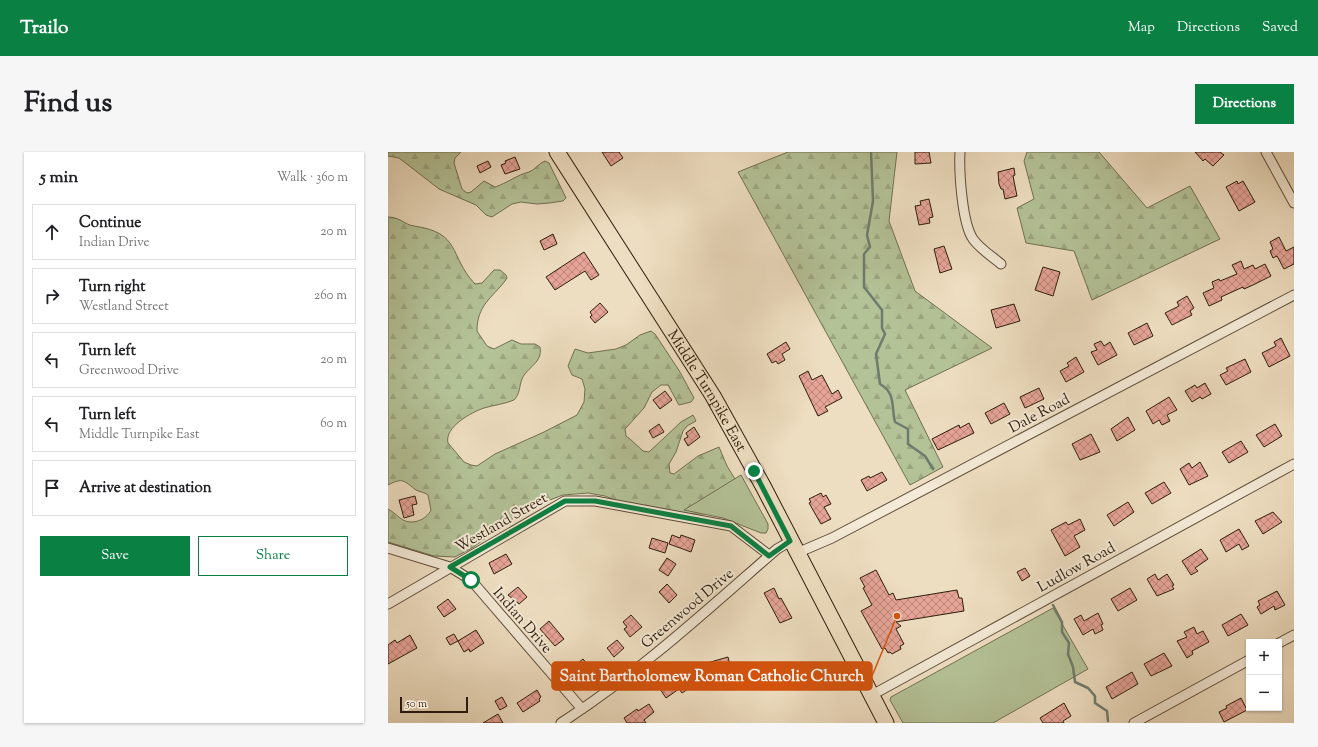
<!DOCTYPE html>
<meta charset="utf-8">
<style>
:root{--surface:#fff;--page:#f6f6f6;--text:#202124;--muted:#757577;--line:#e0e0e0;--accent:#0b8043}
body{margin:0;font-family:"Sorts Mill Goudy",serif;background:var(--page);color:var(--text)}
.controls{position:absolute;right:12px;bottom:12px;display:grid;overflow:hidden;border-radius:0px;box-shadow:0 1px 3px #0004}
.controls button{width:36px;height:36px;display:grid;place-items:center;padding:0;border:0;border-bottom:1px solid var(--line);background:var(--surface);color:var(--text);font:20px sans-serif}
.scale{position:absolute;left:12px;bottom:10px;width:68px;box-sizing:border-box;padding-left:4px;border:2px solid #2e1d0c;border-top:0;font-size:11px;line-height:14px;white-space:nowrap;color:#2e1d0c;-webkit-text-stroke:3px #f4ead7;paint-order:stroke}
.stop{position:absolute;width:12px;height:12px;margin:-9px;border:3px solid #0b8043;border-radius:50%;background:#fff}
.stop.end{background:#0b8043;border-color:#fff;box-shadow:0 1px 4px #0008}
.list{margin:0;padding:0;list-style:none}
h2{display:flex;justify-content:space-between;align-items:center;height:52px;margin:0;padding:0 16px;font-size:17px}
h2 small{font-size:13px;font-weight:400;color:var(--muted)}
.list li{display:grid;grid-template-columns:26px 1fr auto;gap:12px;align-items:center;box-sizing:border-box;height:56px;margin:0 8px 8px;padding:0 8px;border:1px solid var(--line);border-radius:0px}
.list b{display:block;font-size:15px;white-space:nowrap}
.list p{margin:0;font-size:13px;white-space:nowrap;color:var(--muted)}
.list em{font-size:13px;font-style:normal;color:var(--muted)}
.actions{display:flex;gap:8px;padding:12px 16px}
.actions a{flex:1;padding:9px 0;border:1px solid var(--accent);border-radius:0px;text-align:center;font-size:14px;color:var(--accent)}
.actions .main{background:var(--accent);color:#fff}
.icon{flex:none;width:22px;height:22px;fill:none;stroke:currentColor;stroke-width:2;stroke-linecap:round;stroke-linejoin:round}
.map{position:relative;flex:none;width:906px;height:571px;overflow:hidden;border-radius:0px}
header{display:flex;align-items:center;gap:24px;box-sizing:border-box;height:56px;padding:0 20px;background:var(--accent);color:#fff}
header strong{font-size:19px}
nav{display:flex;gap:22px;margin-inline-start:auto;font-size:14px}
.intro{display:flex;align-items:center;justify-content:space-between;box-sizing:border-box;height:96px;padding:0 24px}
h1{margin:0;font-size:28px}
.button{padding:10px 18px;border-radius:0px;background:var(--accent);color:#fff;font-size:14px;font-weight:700}
main{display:flex;gap:24px;padding:0 24px}
aside{flex:1;background:var(--surface);border-radius:0px;box-shadow:0 1px 3px #0004}
.map>svg:first-child{display:block}
</style>
<header>
<strong>Trailo</strong>
<nav><a>Map</a><a>Directions</a><a>Saved</a></nav>
</header>
<div class="intro"><h1>Find us</h1><a class="button">Directions</a></div>
<main>
<aside>
<h2>5 min<small>Walk · 360 m</small></h2>
<ul class="list">
<li><svg class="icon" aria-label="ahead" viewBox="0 0 24 24"><path d="M12 20V5M6 11l6-6 6 6"/></svg><div><b>Continue</b><p>Indian Drive</p></div><em>20 m</em></li>
<li><svg class="icon" aria-label="right" viewBox="0 0 24 24"><path d="M7 20v-9h11M14 6l5 5-5 5"/></svg><div><b>Turn right</b><p>Westland Street</p></div><em>260 m</em></li>
<li><svg class="icon" aria-label="left" viewBox="0 0 24 24"><path d="M17 20v-9H6M10 6l-5 5 5 5"/></svg><div><b>Turn left</b><p>Greenwood Drive</p></div><em>20 m</em></li>
<li><svg class="icon" aria-label="left" viewBox="0 0 24 24"><path d="M17 20v-9H6M10 6l-5 5 5 5"/></svg><div><b>Turn left</b><p>Middle Turnpike East</p></div><em>60 m</em></li>
<li><svg class="icon" aria-label="arrive" viewBox="0 0 24 24"><path d="M6 21V4h12l-3 4 3 4H6"/></svg><div><b>Arrive at destination</b></div></li>
</ul>
<div class="actions"><a class="main">Save</a><a>Share</a></div>
</aside>
<div class="map">
<svg width="906" height="571" viewBox="0 0 906 571">
<defs>
<pattern id="forest-firs" width="22" height="20" patternUnits="userSpaceOnUse"><rect width="22" height="20" fill="#b4c297"/><path d="M5 1l3.5 6h-7zM16 11l3.5 6h-7z" fill="#9ba681"/></pattern>
<pattern id="building-cross-hatch" width="8" height="8" patternUnits="userSpaceOnUse"><rect width="8" height="8" fill="#e6a497"/><path d="M0 0l8 8M0 8l8-8" fill="none" stroke="#bb857a"/></pattern>
</defs>
<rect width="100%" height="100%" fill="#eedec1"/>
<filter id="stains"><feTurbulence type="fractalNoise" baseFrequency=".005" numOctaves="4"/><feColorMatrix values="0 0 0 0 .2 0 0 0 0 .09 0 0 0 0 .02 0 0 0 .5 -.17"/></filter>
<radialGradient id="worn" r=".72"><stop offset=".6" stop-color="#630" stop-opacity="0"/><stop offset="1" stop-color="#630" stop-opacity=".3"/></radialGradient>
<path fill="url(#forest-firs)" stroke="#717052" d="M0,0H73L67,6L66,11L74,37L79,41L83,40L96,29L107,35C119,31 129,23 141,20C147,18 151,11 157,9L161,11L178,46L175,49L161,51L149,52L133,50L124,52L104,65L98,63L88,53L51,37L11,6L0,4Z
M400,0H509L501,69L527,139L604,196L517,238L555,315L522,333L350,20Z
M639,0H711L759,56L802,34L832,87L704,148L686,99L638,91L629,56L646,47L636,9Z
M0,65C12,65 17,73 26,74C74,81 60,103 87,132L94,131L106,118H112L118,123L119,126L117,129C104,146 89,153 89,179L99,194L106,197L124,188L133,192H147L152,195C155,211 139,215 134,227C131,235 132,242 126,248C117,252 106,253 96,256C84,260 56,275 60,291L76,310L83,313L89,314L107,302L156,280L189,263L196,250L197,237L194,227L184,223L180,214L187,197L200,201L228,197L238,193L252,183L263,179L267,182L292,220L306,246L303,250L291,253L280,233H273L264,240L256,256L237,277L238,284L242,287L255,299L261,300L293,270L305,263L308,269L299,274L295,279L288,300L281,312L282,321L286,322L310,304L331,295L339,314L366,358L364,377L341,366L320,362H301L233,351L217,344L200,341L175,343L140,356L84,396L67,405L46,404L0,390V357C6,360 10,365 15,368C25,373 38,368 43,358L40,343C36,340 32,340 28,338C16,329 15,325 0,333Z"/>
<path fill="#b4c297" stroke="#717052" d="M353,323L380,372V377L378,381H373L335,366L296,358Z
M665,456L700,517L605,571H515L502,548L503,545Z"/>
<g fill="none" stroke-linecap="round" stroke-linejoin="round">
<path stroke="#6e7c6e" stroke-width="2.5" d="M483,0L485,49L479,83L482,95L476,102V135L494,158V176L497,182L488,202L492,232C508,241 503,254 507,270L520,277V292L537,304L545,317
M665,453L674,470V480L681,491L680,502L685,515L687,530L700,536L707,544V551L719,559L720,569"/>
</g>
<path fill="url(#building-cross-hatch)" stroke="#2e1d0c" d="M214,0H231L235,6L223,14Z
M527,0H541L543,11L527,12Z
M807,0H832L836,3L825,14L817,7L815,9Z
M127,5L132,17L117,22L113,13L118,11L117,9Z
M100,9L103,15L92,21L89,14Z
M626,16L627,23L625,24L629,44L617,47L615,37H613L611,32L610,20Z
M849,29L850,32L855,29L867,50L851,59L838,35Z
M541,47L545,65L541,66L542,71L531,73L527,54L533,53L532,49Z
M165,82L169,92L156,98L152,89Z
M891,85L898,99L906,95V112L896,117L889,104L885,106L882,99L885,97L882,90Z
M556,94L564,117L552,121L546,97Z
M196,100L211,123L203,128L197,119L167,138L158,125Z
M853,109L856,117L865,113L867,117L877,112L883,124L865,133L856,137L855,135L833,145L834,148L821,154L815,141L826,136L824,130L831,127L832,129L849,122L844,113Z
M655,115L672,120L665,144L647,138Z
M799,144L806,156L802,159L804,163L784,173L777,161L791,154L789,150Z
M212,151L220,160L207,171L202,165L204,163L202,160Z
M626,152L632,169L608,176L603,158Z
M759,171L765,184L746,193L740,181Z
M893,186L902,204L881,215L874,201L888,194L886,190Z
M713,189L716,194L722,190L729,203L710,213L703,200L709,198L706,192Z
M398,190L402,197L394,202L397,208L390,212L388,209L384,211L379,202Z
M688,205L696,220L678,230L672,219L681,214L679,211Z
M857,207L863,220L838,233L832,223L840,219L838,216Z
M420,219L424,228L434,223L444,242L450,238L454,246L437,255L440,259L430,264L411,224Z
M817,231L823,242L814,247L812,245L804,250L797,239L807,233L809,236Z
M651,236L656,247L637,256L632,245Z
M277,239L284,248L272,257L265,248Z
M781,245L789,258L779,263L782,269L774,273L771,268L765,272L758,259Z
M616,251L622,262L603,272L597,261Z
M740,265L747,278L729,289L723,277Z
M581,271L586,281L550,298L544,287L571,273L572,276Z
M271,272L276,280L265,286L261,279Z
M887,272L894,284L876,295L868,283Z
M306,275L312,285L300,294L296,287L300,285L298,281Z
M703,282L712,300L692,308L684,292Z
M853,289L860,300L841,311L834,300Z
M812,310L820,324L801,333L792,317L801,311L804,316Z
M494,320L499,328L479,339L473,328L481,324L482,326Z
M776,330L783,341L764,352L757,341Z
M433,341L435,345L438,343L443,352L436,355L443,367L433,372L421,351L423,350L421,347Z
M27,344L29,352L24,353L26,363L16,366L11,348Z
M740,350L746,360L726,374L719,363Z
M885,360L894,370L875,382L867,369Z
M692,367L697,378L686,384L692,395L677,404L663,378L678,370L680,373Z
M851,377L861,394L854,398L851,392L838,400L832,388Z
M284,383L292,386L293,383L307,388L303,400L281,392Z
M264,386L280,391L277,401L261,396Z
M813,397L820,407L807,416L810,419L803,423L794,409Z
M118,402L124,412L106,422L101,411Z
M279,406L288,412L280,424L271,418Z
M637,416L642,424L634,429L629,420Z
M488,418L501,443L505,441L508,448L569,438L571,446H574L576,459L508,470L513,474L508,477L516,492L512,494L513,497L504,502L502,500L500,501L497,496L494,497L473,459L484,453L475,436L477,435L472,426Z
M767,422L770,428L779,422L786,433L784,434L786,437L769,444L759,427Z
M279,432L289,443L281,451L271,440Z
M130,435L139,445L131,452L120,443Z
M386,436L391,447L393,446L404,466L392,471L376,441Z
M742,436L749,448L730,459L723,447Z
M889,439L897,453L887,458L886,454L873,462L869,455L872,453L870,449Z
M60,447L68,457L56,465L49,455Z
M710,461L715,472L713,473L715,478L707,482L705,477L695,483L686,467L693,463L696,469Z
M853,462L860,473L840,484L834,473Z
M243,463L254,475L242,485L236,477L239,475L235,470Z
M161,469L176,487L167,494L152,477Z
M806,475L809,482L815,479L821,490L804,499L805,502L799,506L789,489L799,485L796,480Z
M88,478L96,491L82,500L81,497L76,500L70,489L62,493L58,486L66,482L70,489Z
M22,483L29,496L0,512V493L7,488L9,491Z
M229,488L236,496L226,505L219,496Z
M776,501L784,514L763,524L756,512Z
M340,505L343,516L330,520L331,522L323,524L319,511Z
M195,507L209,524L199,532L185,515Z
M744,520L750,532L724,547L718,535Z
M293,527L300,537L294,541L291,537L278,546L270,534L276,530L278,532L285,528L287,531Z
M149,538L153,545L151,547L152,549L135,560L129,551Z
M114,545L119,554L112,558L107,549Z
M853,546L859,558L836,570L831,560L839,556L838,554Z
M676,551L683,564L675,569L676,571H655L652,566Z
M261,552L266,560L256,568L258,571H239L236,566L249,557L250,559Z
M110,562L115,571H95Z"/>
<g fill="none" stroke-linecap="round" stroke-linejoin="round">
<g stroke="#5e4d39" stroke-width="11">
<path id="street" d="M572,0C571,20 574,71 585,87C592,97 605,105 613,112
M878,0L906,51
M0,396L62,415L83,428L194,557
M409,401L444,386L906,143
M0,452L177,349H207L343,374L381,403
M891,491L906,483
M484,543L906,312
M173,571C251,521 319,458 389,397L403,389
M746,571L861,508"/>
</g>
<g stroke="#2e1d0c" stroke-width="17">
<g id="primary">
<path id="s1" d="M169,0L325,244L375,334L498,571"/>
</g>
</g>
<use href="#street" stroke="#f4ead7" stroke-width="9"/>
<use href="#primary" stroke="#eedec1" stroke-width="15"/>
</g>
<g fill="none" stroke-linecap="round" stroke-linejoin="round">
<path stroke="#0b8043" stroke-width="5" d="M83,428L62,415L177,349H207L343,374L381,404L402,389L366,319"/>
</g>
<g text-anchor="middle" stroke-width="4" stroke-linejoin="round" paint-order="stroke">
<g font-size="15" fill="#2e1d0c" stroke="#f4ead7">
<text dy="5" stroke="none"><textPath href="#s1" startOffset="282">Middle Turnpike East</textPath></text>
<text transform="translate(651 261) rotate(-28)" y="5">Dale Road</text>
<text transform="translate(113 370) rotate(-30)" y="5">Westland Street</text>
<text transform="translate(688 415) rotate(-29)" y="5">Ludlow Road</text>
<text transform="translate(299 456) rotate(-40)" y="5">Greenwood Drive</text>
<text transform="translate(135 468) rotate(49)" y="5">Indian Drive</text>
</g>
</g>
<path fill="none" stroke="#d5530c" stroke-width="1.5" d="M509 464L484 524"/>
<circle fill="#d5530c" stroke="#f4ead7" stroke-width="1.5" cx="509" cy="464" r="4"/>
<rect fill="#d5530c" stroke="#d5530c" stroke-width="1.5" x="164" y="510" width="320" height="28" rx="4"/>
<g font-size="16" text-anchor="middle" font-weight="bold" fill="#fff">
<text x="324" y="529">Saint Bartholomew Roman Catholic Church</text>
</g>
<rect width="100%" height="100%" filter="url(#stains)"/>
<rect width="100%" height="100%" fill="url(#worn)"/>
</svg>
<div class="controls">
<button>+</button>
<button>−</button>
</div>
<div class="scale">50 m</div>
<div class="stop" style="left:83px;top:428px"></div>
<div class="stop end" style="left:366px;top:319px"></div>
</div>
</main>
